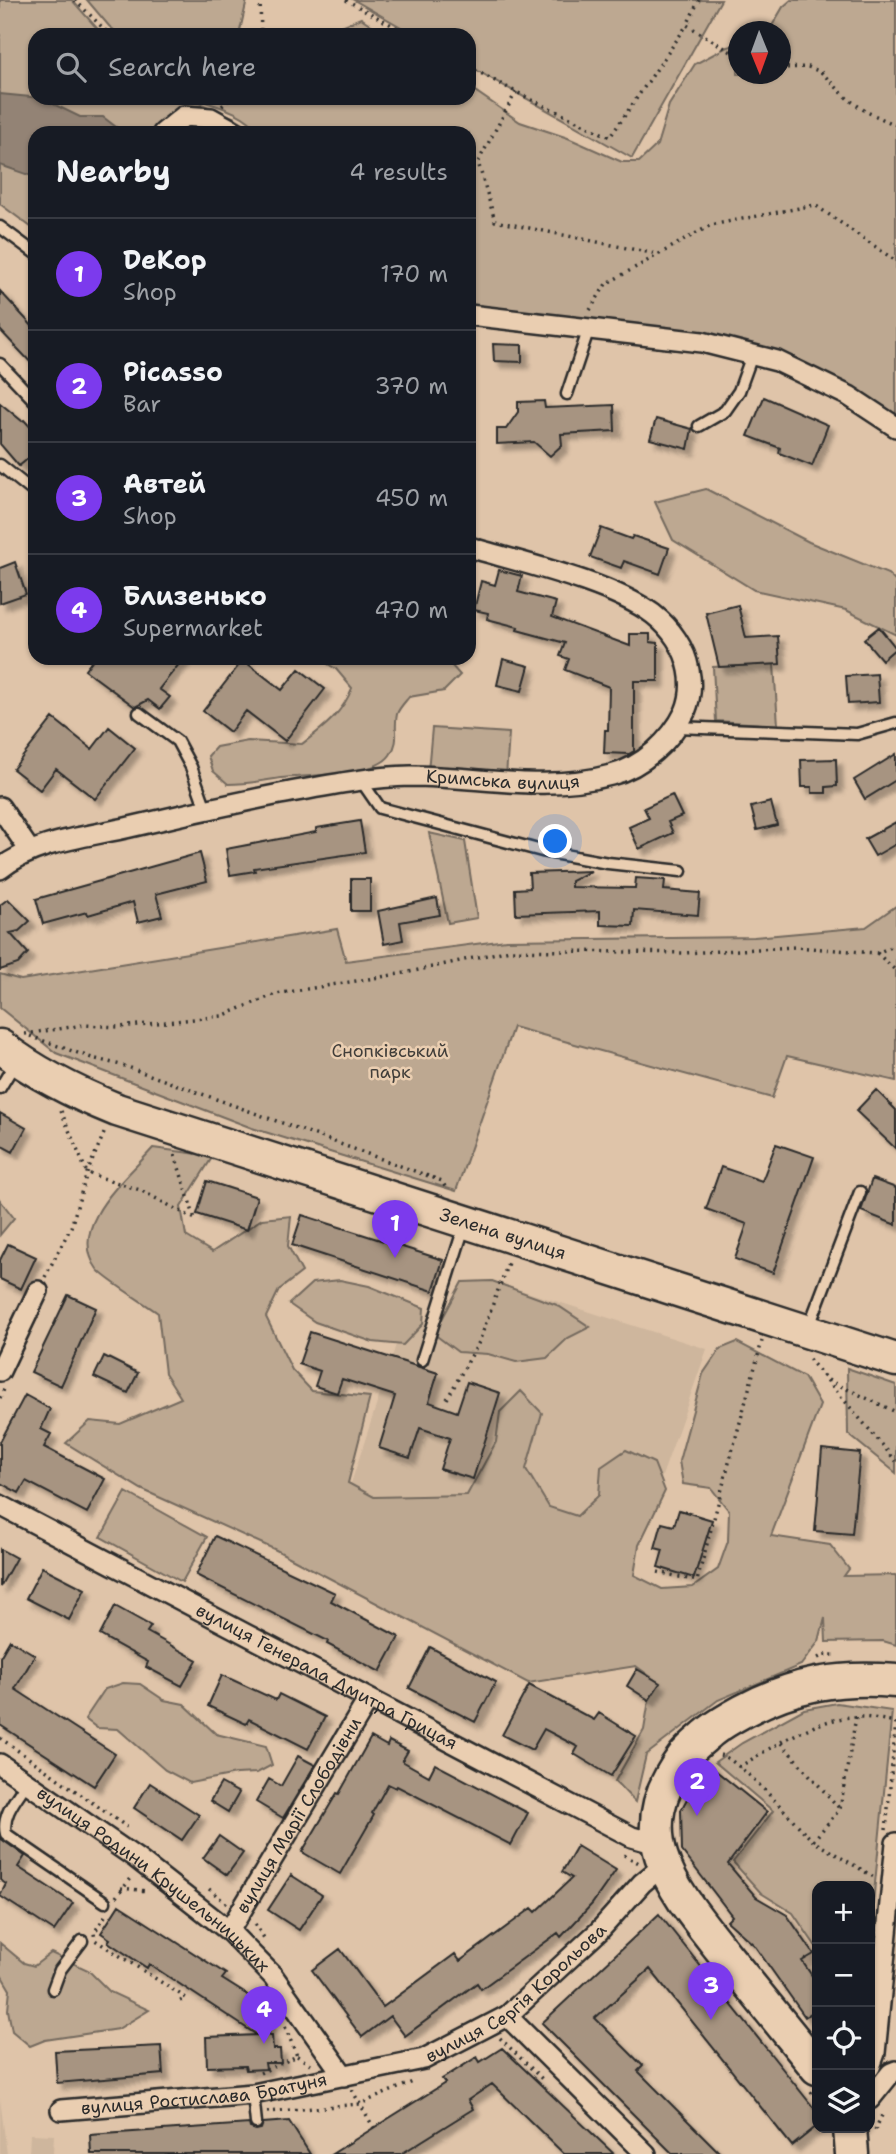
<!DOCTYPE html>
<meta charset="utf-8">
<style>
:root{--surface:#171b24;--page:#242831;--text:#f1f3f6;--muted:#9ea1a6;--line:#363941;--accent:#7c3aed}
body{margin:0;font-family:"Shantell Sans",sans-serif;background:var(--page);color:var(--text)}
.controls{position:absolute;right:21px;bottom:21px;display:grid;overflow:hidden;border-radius:14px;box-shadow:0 2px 5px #0004}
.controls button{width:63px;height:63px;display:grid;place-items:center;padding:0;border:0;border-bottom:2px solid var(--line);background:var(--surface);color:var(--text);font:35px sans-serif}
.compass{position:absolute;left:728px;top:21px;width:63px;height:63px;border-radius:50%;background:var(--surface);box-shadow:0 2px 5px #0004;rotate:179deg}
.you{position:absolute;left:556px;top:842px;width:24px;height:24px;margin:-18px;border:5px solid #fff;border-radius:50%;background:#1a73e8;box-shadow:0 0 0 10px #1a73e833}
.badge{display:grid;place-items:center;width:46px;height:46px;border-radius:50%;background:var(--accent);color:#fff;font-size:23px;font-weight:700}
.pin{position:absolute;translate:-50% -58px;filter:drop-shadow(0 2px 4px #0008)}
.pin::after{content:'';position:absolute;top:37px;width:24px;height:21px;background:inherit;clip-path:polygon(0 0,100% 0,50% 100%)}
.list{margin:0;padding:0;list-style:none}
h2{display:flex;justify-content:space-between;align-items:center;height:91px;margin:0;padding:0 28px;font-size:30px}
h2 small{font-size:23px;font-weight:400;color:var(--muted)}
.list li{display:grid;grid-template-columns:46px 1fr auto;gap:21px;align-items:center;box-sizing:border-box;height:112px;padding:0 28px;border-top:2px solid var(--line)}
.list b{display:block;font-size:26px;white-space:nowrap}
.list p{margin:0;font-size:23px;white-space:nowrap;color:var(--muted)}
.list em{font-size:23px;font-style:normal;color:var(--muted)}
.icon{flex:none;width:38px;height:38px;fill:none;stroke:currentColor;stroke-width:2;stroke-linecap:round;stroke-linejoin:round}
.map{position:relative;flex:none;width:896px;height:2154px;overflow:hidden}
.search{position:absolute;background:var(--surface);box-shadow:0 2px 5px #0004;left:28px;top:28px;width:448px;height:77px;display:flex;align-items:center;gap:18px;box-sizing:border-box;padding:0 24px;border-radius:21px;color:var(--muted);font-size:26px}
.panel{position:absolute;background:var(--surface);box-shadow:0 2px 5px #0004;left:28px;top:126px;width:448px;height:539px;border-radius:21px}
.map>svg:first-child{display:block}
</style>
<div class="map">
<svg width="896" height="2154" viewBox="0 0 896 2154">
<defs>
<filter id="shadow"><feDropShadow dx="6" dy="6" stdDeviation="2" flood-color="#0004"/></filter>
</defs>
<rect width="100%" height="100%" fill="#dfc4a9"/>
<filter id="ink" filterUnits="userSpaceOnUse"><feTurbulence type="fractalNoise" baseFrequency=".0143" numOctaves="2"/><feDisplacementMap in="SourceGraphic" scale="14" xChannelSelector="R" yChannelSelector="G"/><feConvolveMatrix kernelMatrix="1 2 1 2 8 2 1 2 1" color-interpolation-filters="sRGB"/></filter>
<g filter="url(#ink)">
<path fill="#ceb69d" d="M492,1281L707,1349L650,1510L560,1587L341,1514L406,1314L471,1335Z
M0,2099L7,2154H0Z
M30,2134L54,2135L53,2154H29Z"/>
<path fill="#bda891" stroke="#746a5e" stroke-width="2" d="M0,0H72L103,35H35V98H187L235,118L259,133H220L189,126L156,131L155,133H35V230L0,204Z
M87,0H247L239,35H120L109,26Z
M354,0H721L632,158L469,66V35H415Z
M791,0H896V434L850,403L774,365L698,348L469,320V133H260C244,111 217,106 192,98H469V87L520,122L568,138L622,162H639L657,145L669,105L695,64L727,47L738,45V74H780V32L769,31L783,7Z
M361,18L386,35H320Z
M706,489L809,542L888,574L896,582V635L846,610L754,590L673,540L655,502Z
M318,658H445L460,675L444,691L409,697C405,702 399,708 397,714C393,731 401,739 390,755C375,777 306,775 281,778C263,781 247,784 228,784L213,771L208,756L216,747L248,741L302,744C323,728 343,713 352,688L336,669Z
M774,664L778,725L716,721L713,667Z
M432,728L509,733L506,777L428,771Z
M429,833L465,841L477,918L448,923Z
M896,906V1081L787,1056L772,1098L513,1027L456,1191L252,1128L56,1053L0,1008V974L21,980L337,929L346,961L506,940L754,937L866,927Z
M153,1148L213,1156L181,1207L186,1236L212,1252L262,1219L291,1216L288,1246L302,1272L279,1290L266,1317L292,1370L312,1391L370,1397L348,1483L374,1497L467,1495L496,1442L500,1412L521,1391L542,1413L526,1469L549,1507L577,1516L599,1495L601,1467L626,1450L654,1463L665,1491L639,1545L634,1575L662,1589L693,1587L718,1569L728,1541L729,1511L711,1488L683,1484L679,1461L703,1374L720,1349L737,1342L804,1377L820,1405L771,1536L830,1545L849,1569L844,1576L896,1575V1645L883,1641L826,1642L825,1618L819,1641L801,1665L718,1700L646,1755L635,1802L615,1781L644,1730L649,1700L659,1683L636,1666L528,1683L276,1550L141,1489L66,1443L90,1421L120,1424L181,1398L165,1373L158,1313C146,1304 103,1278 97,1269C66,1226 127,1178 153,1148Z
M0,1200L14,1218L0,1235Z
M340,1280L369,1286L424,1308L423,1324L403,1345L373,1342L315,1322L289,1304L312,1283Z
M492,1281L557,1305L590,1327L568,1338L547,1358L516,1362L488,1354L458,1352L434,1334L462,1282Z
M847,1368L896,1385V1473L848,1434Z
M126,1492L207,1537L182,1582L101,1537Z
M123,1683L140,1684L164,1700L184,1704L216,1734L266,1746L272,1765L257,1773L236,1774L190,1783L165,1770L118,1729L97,1728L85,1719L105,1689Z
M837,1703L892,1711L870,1934V1886H817V1948L793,1913L761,1893L733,1862L773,1811L715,1762L742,1743L804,1709Z
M0,1943L24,1963L34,1966L51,1953L88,1970L110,1992L149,2010L118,2029L45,2040L30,2046L12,2031L8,2010L10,1990L0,1973Z"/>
<path fill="#938374" stroke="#696057" stroke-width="2" d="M0,94L41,98L80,117H103L124,133H35V177L0,165Z"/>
<path fill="#a79481" stroke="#2b2b2b" stroke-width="2" filter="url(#shadow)" d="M0,291L35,329V367L0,330Z
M493,344L522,345V362L494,361Z
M764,397L828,425L812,466L779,453L780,448L748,436Z
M544,401L545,408L614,405L615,431L561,434L562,445L550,456L534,442L497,444V429H506L518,412V402Z
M0,403L22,421L24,420L35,432V453L19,466L0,444Z
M656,419L692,429L688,449L650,439Z
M601,528L631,539L633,536L669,548L660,574L624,561L621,568L590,557Z
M15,562L26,594L0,603V568Z
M499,570L522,576L518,592L556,602L552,617L630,646V634H650V642L658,643V681H634V751L629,754L604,753L605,730H608L609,687L565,670L569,659L560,656L565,643L517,630L518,627L487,619L488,613L474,610L481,581L495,585Z
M738,605L746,638L778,636L780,664L719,667L706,613Z
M879,627L896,648L882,660L864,639Z
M94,658H184L159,689L170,697L160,709L148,700L135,707L85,670Z
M503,659L529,666L522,691L497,685Z
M243,660L282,690L299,669L325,689L285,741L246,711L230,732L203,711Z
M877,674L879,702L848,704L846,676Z
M53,718L92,749L109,727L135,748L95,799L56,769L40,790L13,769Z
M896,754V780L865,799L854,780Z
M836,759L837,786L826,787V793H812V787H802L801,760Z
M672,795L682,816L668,822L673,833L639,849L629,827L649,818L644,808Z
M771,802L777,825L757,830L751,807Z
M360,821L365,852L254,868L255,871L230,875L226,849L316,832V828Z
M896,822V844L875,856L865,839Z
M200,853L207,881L156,894L162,916L138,922L133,902L88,915L87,912L43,924L36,899Z
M591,871L571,881V887L635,888L636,878L665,880L664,890L700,893L698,915L634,910L633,926L600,925V911L516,914L515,889L530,888L529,873Z
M351,879H370V911H351Z
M437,898L440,915L400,922L403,940L384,944L378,911Z
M8,899L30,921L19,931L10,933L28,953L18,964L0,970V905Z
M876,1090L896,1110V1149L856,1111Z
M0,1113L26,1128L13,1152L0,1145Z
M776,1144L814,1157L773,1273L735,1259L747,1224L706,1209L721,1167L762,1181Z
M872,1179L896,1188V1225L861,1211Z
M207,1181L257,1197L247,1230L197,1214Z
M302,1215L443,1260L433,1291L292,1245Z
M8,1244L36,1257L21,1289L0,1279V1260Z
M68,1295L96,1308L61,1386L31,1372Z
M310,1332L438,1373L429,1402L457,1412L467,1382L500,1393L473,1479L440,1469L450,1438L420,1428L410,1458L379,1448L395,1396L342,1379L337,1393L315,1386L320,1371L299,1364Z
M104,1356L138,1373L128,1393L94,1377Z
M25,1395L50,1409L41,1429L51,1434L44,1447L105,1479L87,1513L26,1481L19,1493L0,1483V1442Z
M822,1449L860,1453L852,1534L815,1531Z
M679,1510L712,1520L694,1578L658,1567L663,1550L655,1548L662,1523L674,1526Z
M215,1536L335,1593L331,1601L399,1637L380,1672L327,1644L328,1641L196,1575Z
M0,1549L16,1558L0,1587Z
M42,1567L85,1589L69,1620L26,1598Z
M115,1606L151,1626L147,1632L197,1660L182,1686L146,1667L148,1662L100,1635Z
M10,1640L35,1655L15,1689L115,1754L94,1786L0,1725V1657Z
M430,1647L496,1682L475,1722L409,1688Z
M637,1669L660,1683L649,1700L627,1686Z
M222,1675L276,1700L279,1694L325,1717L308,1749L249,1719L246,1724L208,1706Z
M529,1685L594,1720L599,1713L636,1736L611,1776L574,1754L578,1747L544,1729L532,1750L502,1735Z
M371,1737L387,1746L389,1741L408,1751L402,1761L429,1776L435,1764L528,1813L511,1845L397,1786L396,1788L388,1784L372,1813L374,1815L340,1874L302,1852L337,1793L339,1794Z
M298,1756L315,1765L283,1818L256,1802L269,1779L281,1786Z
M710,1766L767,1812L728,1864L756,1897L787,1915L814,1954L802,1961L817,1983V2009L805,2017L754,1945L727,1921L732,1916L682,1851L681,1810L689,1795Z
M150,1783L199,1815L182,1840L134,1808Z
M221,1783L239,1793L228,1812L210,1801Z
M219,1836L243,1853L227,1875L203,1858Z
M0,1838L25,1856L18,1867L73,1903L54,1931L0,1896L6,1884L0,1880Z
M577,1846L616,1870L592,1904L561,1937L558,1933L481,1989L477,1983L405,2036L390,2016L362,2037L312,1970L340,1949L383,2007L455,1954L460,1961L532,1908L536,1912L572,1878L562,1872Z
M291,1875L322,1895L299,1930L268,1910Z
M119,1905L226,1974L222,1979L257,2001V2012H264V2023H268L269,2035H272L273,2049H280L281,2063H265L266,2069L246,2070L245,2066L207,2067L206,2037L257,2035L149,1964L147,1968L108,1942L110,1939L101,1933Z
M659,1914L817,2112V2126L792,2146L650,1969L595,2018L643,2066L638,2071L721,2154H673L542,2023Z
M161,2046L163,2074L57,2083L55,2051Z
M502,2048L614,2154H564L492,2084L468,2100L473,2109L401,2154H332L445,2083L442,2079L477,2057L480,2062Z
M289,2121L310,2154H91L90,2135L249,2124L250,2128L256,2130L261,2129L263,2123Z"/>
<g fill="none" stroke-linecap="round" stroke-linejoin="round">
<g stroke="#2b2b2b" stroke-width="15">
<path id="service" d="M0,227L35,253
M0,364L35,401
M567,394L589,328
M699,426L725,411L739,391L752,355
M0,465L35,493
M139,713L177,741L191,767L206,809
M677,727L857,734L896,723
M360,779L380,808L542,851L608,863L681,871
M0,1088L15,1063
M808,1329L860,1192
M422,1360L464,1227
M27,1782C17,1798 1,1815 6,1834L105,1902
M53,1989L60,1970L82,1941
M253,2094L256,2123"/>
</g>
<g stroke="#2b2b2b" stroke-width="24">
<g id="minor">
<path d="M163,133L184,116L211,118L238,133"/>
<path d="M469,315L702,342L777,361L849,396L896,427"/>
<path d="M0,807L30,851"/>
<path id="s1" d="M0,869C35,841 87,837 130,827C180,815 230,804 280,794C324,786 366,777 411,776C478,776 544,793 611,775C642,767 671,741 685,712C691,698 692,685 689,670C685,648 671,628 653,614C609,582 522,563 469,547"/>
<path d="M0,1371L38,1291"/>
<path id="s2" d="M0,1505L632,1837L657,1844"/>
<path id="s3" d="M0,1764L136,1858L229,1931L273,1976L344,2076"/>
<path id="s4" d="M229,1931L368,1700"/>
<path d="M507,2016L646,2154"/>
<path d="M870,2067L875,2053L896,1843"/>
<path d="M870,2099L891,2073L896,2071"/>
<path id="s5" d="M61,2110L253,2094L424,2059L507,2016L599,1931L642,1883L664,1865"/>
</g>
</g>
<g stroke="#2b2b2b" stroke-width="37">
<g id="primary">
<path id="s6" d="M0,1046C36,1074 75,1093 117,1110L896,1360"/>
<path d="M817,2068C787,2031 757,1994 727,1957C676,1892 623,1837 684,1756C691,1747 702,1739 711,1731C721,1723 732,1717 743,1711C793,1684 839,1676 896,1681"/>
<path d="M850,2128L852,2154"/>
</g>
</g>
<path stroke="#2b2b2b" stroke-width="3.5" stroke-dasharray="2 5" stroke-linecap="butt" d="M75,0L110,35
M260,0L261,35
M346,0L410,35
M699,0L687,25L738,56
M469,67L516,92L610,137L687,25
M780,68L808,67L821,72L848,99L867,112L896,125
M516,92L478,162L495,221L656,254
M222,106L231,98
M590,310L606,284L711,225L815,205L896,261
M877,953L896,971
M25,1034L84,1025L119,1027L222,1016L276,994L405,973L510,950L683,953L795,947L877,953L896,945
M30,1036L92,1058L125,1066L442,1181L447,1190
M61,1111L87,1173L140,1190L195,1219
M175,1155L195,1219
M45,1277L71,1227L87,1173L105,1131
M809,1359L896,1461
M828,1380L896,1412
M0,1398L5,1387
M447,1399L479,1342L509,1260
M658,1572L697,1581L762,1341
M818,1658L824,1655H834
M856,1717L840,1809L813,1841L874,1877
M0,1738L127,1827
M781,1743L840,1809
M720,1755C741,1760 795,1823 813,1841
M739,1767C772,1747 819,1716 858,1717C871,1717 884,1720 896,1722
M886,1830L896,1722
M624,1855L639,1863
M121,1888L147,1891
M209,1889L227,1904
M116,1897L133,1876
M105,1916L94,1933L95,1940L186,1998L179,2002
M255,1924L266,1941
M500,2038L542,2079
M297,2056L310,2064
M260,2073L297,2056L284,2024
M352,2090L374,2128
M811,2092L817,2101
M267,2112L360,2104L415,2081
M875,2130L884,2111"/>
<use href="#service" stroke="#eaceb1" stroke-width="10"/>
<use href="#minor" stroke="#eaceb1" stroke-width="19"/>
<use href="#primary" stroke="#eaceb1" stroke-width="32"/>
</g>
</g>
<g text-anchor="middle" stroke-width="5" stroke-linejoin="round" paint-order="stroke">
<g font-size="18" fill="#2b2b2b" stroke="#eaceb1">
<text dy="6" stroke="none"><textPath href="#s1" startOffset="516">Кримська вулиця</textPath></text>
<text dy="6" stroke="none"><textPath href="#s6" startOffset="539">Зелена вулиця</textPath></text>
<text dy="6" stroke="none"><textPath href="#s2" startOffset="369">вулиця Генерала Дмитра Грицая</textPath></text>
<text dy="6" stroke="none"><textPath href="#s4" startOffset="135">вулиця Марії Слободівни</textPath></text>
<text dy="6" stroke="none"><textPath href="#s3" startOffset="192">вулиця Родини Крушельницьких</textPath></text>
<text dy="6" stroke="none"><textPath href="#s5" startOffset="481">вулиця Сергія Корольова</textPath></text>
<text dy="6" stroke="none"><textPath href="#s5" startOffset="144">вулиця Ростислава Братуня</textPath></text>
</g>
<g font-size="18" fill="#413e3a" stroke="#eaceb1">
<text x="390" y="1057">Снопківський<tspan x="390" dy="21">парк</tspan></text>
</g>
</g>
</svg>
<div class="controls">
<button>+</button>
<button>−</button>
<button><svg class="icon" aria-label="locate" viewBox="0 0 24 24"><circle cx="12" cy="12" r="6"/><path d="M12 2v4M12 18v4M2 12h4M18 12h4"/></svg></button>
<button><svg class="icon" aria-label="layers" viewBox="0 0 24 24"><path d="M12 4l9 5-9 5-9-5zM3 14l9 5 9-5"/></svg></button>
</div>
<svg class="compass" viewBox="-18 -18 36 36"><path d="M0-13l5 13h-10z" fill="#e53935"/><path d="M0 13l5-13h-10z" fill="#9ea1a6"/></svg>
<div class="you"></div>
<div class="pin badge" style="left:395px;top:1258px">1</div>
<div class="pin badge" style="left:697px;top:1816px">2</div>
<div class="pin badge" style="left:711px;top:2020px">3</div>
<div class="pin badge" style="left:264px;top:2044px">4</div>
<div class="search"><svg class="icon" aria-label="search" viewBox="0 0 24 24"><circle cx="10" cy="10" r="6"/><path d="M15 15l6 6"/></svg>Search here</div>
<section class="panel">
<h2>Nearby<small>4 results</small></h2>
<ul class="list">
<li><span class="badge">1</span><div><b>DeKop</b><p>Shop</p></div><em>170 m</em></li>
<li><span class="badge">2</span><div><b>Picasso</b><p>Bar</p></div><em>370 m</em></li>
<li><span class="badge">3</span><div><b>Автей</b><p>Shop</p></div><em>450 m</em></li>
<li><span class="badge">4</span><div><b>Близенько</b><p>Supermarket</p></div><em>470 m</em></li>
</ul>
</section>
</div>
